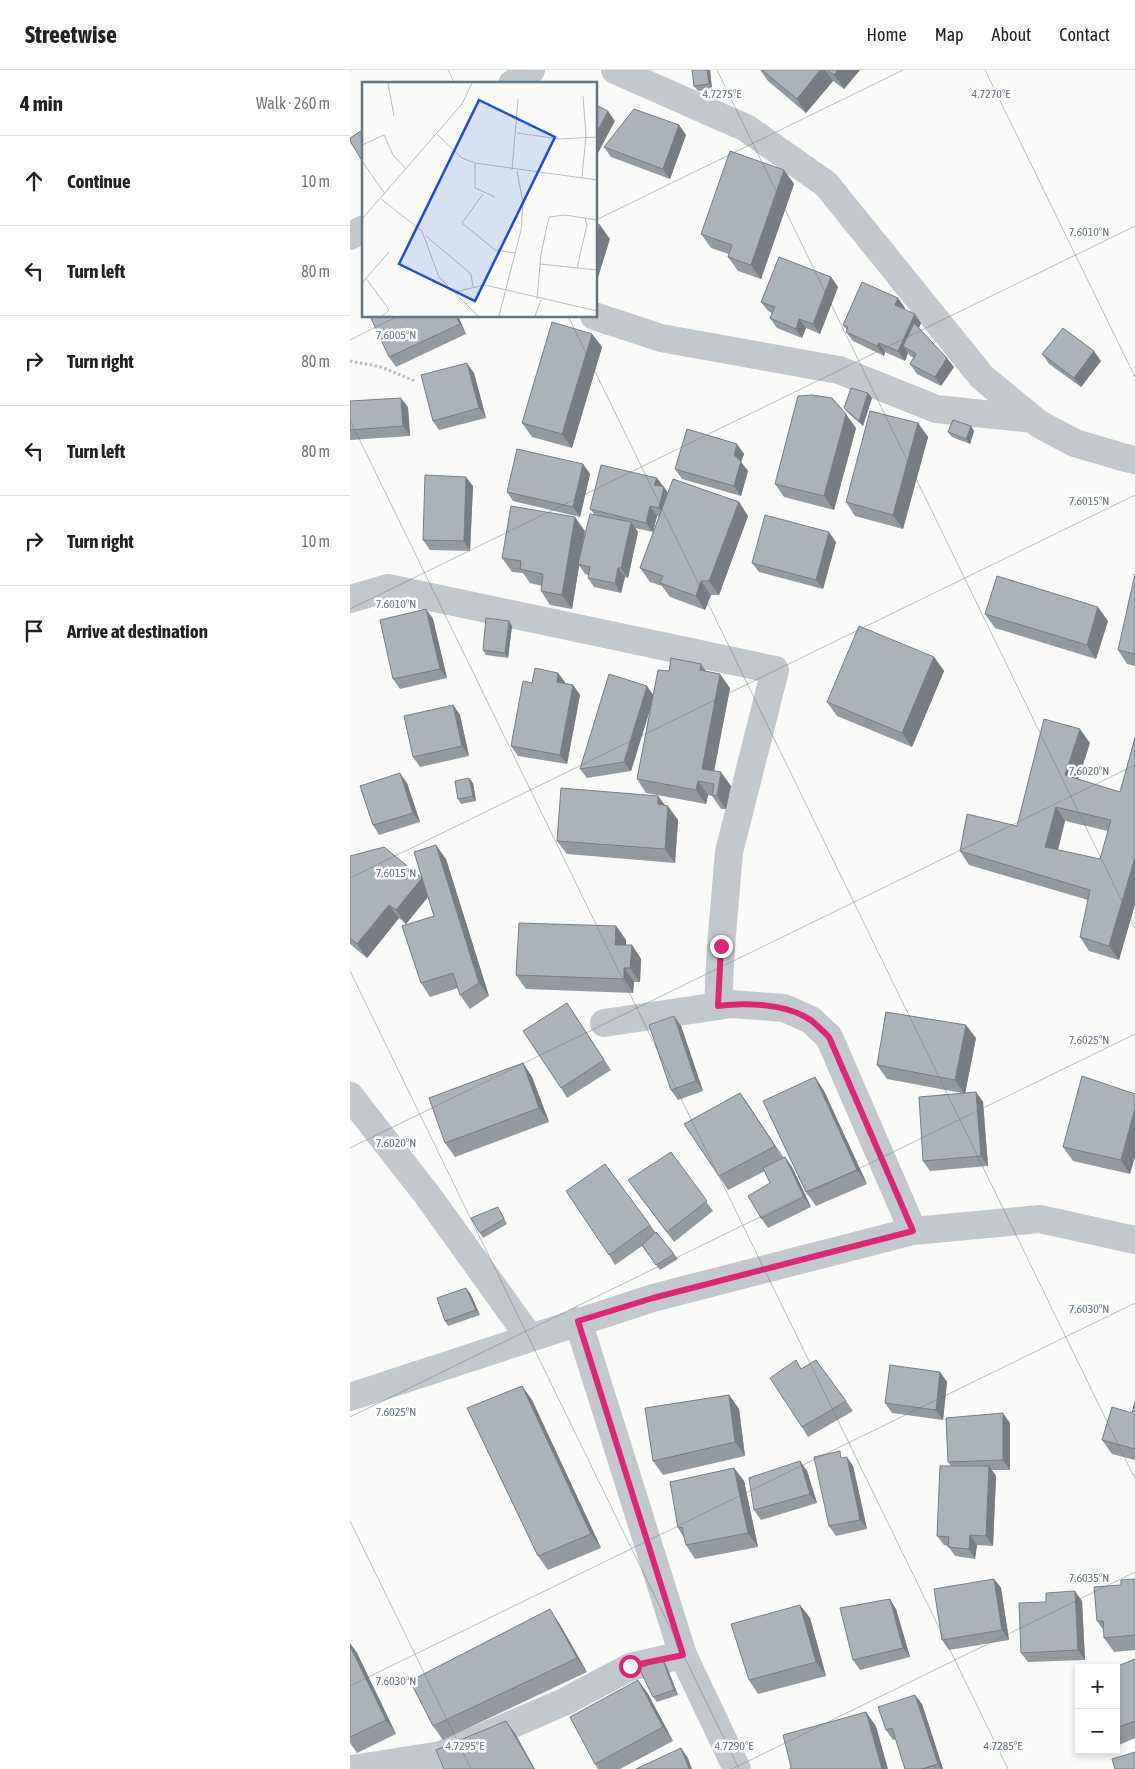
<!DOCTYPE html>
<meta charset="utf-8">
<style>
:root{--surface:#fff;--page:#f6f6f6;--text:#202124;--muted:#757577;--line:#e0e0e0}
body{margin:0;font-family:"Asap Condensed",sans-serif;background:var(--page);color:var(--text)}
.controls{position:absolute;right:15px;bottom:15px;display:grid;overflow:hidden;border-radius:0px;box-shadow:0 2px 8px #0003}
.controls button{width:45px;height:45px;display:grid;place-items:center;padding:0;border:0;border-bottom:1px solid var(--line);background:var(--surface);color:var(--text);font:25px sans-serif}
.stop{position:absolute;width:15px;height:15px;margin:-11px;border:4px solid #db2777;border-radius:50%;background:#fff}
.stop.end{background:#db2777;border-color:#fff;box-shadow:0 1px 5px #0008}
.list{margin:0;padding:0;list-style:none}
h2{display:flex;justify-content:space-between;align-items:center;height:65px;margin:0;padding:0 20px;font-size:21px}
h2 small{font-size:16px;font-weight:400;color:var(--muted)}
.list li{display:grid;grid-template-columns:32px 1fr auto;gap:15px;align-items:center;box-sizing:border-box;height:90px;padding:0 20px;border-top:1px solid var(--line)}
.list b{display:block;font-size:19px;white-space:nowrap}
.list em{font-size:16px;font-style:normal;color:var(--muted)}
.icon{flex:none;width:28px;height:28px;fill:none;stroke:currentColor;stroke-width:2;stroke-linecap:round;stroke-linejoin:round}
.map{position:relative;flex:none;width:785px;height:1699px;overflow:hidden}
header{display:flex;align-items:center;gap:30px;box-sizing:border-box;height:70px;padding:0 25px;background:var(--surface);border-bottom:1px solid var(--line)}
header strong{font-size:24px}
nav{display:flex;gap:28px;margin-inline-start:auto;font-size:18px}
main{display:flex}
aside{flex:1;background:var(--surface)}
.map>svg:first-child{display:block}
</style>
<header>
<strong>Streetwise</strong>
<nav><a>Home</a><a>Map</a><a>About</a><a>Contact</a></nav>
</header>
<main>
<aside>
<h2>4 min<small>Walk · 260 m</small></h2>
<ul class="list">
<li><svg class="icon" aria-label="ahead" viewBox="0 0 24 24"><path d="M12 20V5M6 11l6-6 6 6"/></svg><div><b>Continue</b></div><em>10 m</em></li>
<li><svg class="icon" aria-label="left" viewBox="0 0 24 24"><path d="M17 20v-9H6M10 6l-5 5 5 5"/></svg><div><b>Turn left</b></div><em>80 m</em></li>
<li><svg class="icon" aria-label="right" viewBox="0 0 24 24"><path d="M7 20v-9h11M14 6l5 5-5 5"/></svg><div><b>Turn right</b></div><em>80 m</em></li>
<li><svg class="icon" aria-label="left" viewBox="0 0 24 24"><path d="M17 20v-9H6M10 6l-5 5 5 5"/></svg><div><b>Turn left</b></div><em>80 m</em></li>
<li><svg class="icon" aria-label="right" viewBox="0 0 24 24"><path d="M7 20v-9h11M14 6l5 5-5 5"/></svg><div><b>Turn right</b></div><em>10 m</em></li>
<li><svg class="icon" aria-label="arrive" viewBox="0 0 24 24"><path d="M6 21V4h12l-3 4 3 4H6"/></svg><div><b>Arrive at destination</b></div></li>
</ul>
</aside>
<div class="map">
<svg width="785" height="1699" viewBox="0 0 785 1699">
<rect width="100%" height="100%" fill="#fafaf8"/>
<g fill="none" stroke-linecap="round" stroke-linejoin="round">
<path stroke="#bbbfc2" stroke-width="3" stroke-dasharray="2.5 2.5" stroke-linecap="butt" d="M0,291L31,297L65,311"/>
<path stroke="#c3c8cc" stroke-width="28" d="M265,0L396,58L476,114L632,307L689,354L725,373L772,387L785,390
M162,14L181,0
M0,166L14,159
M244,246L311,268L489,300L586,339L683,349
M0,529L38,518L425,600L379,782L371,876L368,936
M254,953L382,934L434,938L461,950L479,967L563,1161
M0,1026L78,1126L180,1268
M228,1251L333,1585L387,1699
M0,1327L303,1228L563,1161L690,1149L785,1170
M2,1699L91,1685L214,1632L280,1597L333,1585"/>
</g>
<path fill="#929a9f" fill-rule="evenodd" d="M342,0H360L362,19L348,21L344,16Z
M410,0H510L494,19L483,11L456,43L418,11Z
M329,55L336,65L320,109L261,87L254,77Z
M434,100L444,114L411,209L388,201L378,187L379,184L361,178L351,164Z
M481,207L488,217L470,264L456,258L452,268L427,258L420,248L422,243L418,241L411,232Z
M548,228L555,238L554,239L571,253L569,258L604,297L591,316L567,304L560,294L564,288L560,286L558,283L555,291L535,282L534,286L503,271L496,262L497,260L493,255Z
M108,246L116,264L46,297L39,287Z
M242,264L252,277L222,378L182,367L172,353Z
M692,284L751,291L731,317L699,294Z
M124,303L136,348L89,360L83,351Z
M522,328L513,356L498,343L494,338Z
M0,331L58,337L60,366L0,370Z
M568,353L578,367L553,459L505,446L496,432Z
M621,356L624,361L620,374L602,367L598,362Z
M506,358L484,440L434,427L425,414Z
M394,384L391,392L398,401L391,426L332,409L325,399Z
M233,394L240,404L230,447L163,431L157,422Z
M307,408L318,423L389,432L398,446L369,525H361L355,540L320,527L312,516L300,512L290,498L309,447L307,446L303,462L285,458L288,462L278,508L275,507L271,523L244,517L238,508V505L235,504L229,495L222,539L200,535L191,521L192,516L180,513L173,503L162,502L152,488L235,461L231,481L244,444L240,439Z
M123,416L120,481L80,480L73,470Z
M486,472L473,519L409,502L402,493Z
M785,504V596L777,594L768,580Z
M76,539L83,549L97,608L50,619L43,609Z
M635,544L758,551L746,589L645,558Z
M162,556L158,588L136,585L133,580Z
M584,587L594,601L562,677L487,646L477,632Z
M319,601L356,602L380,618L364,701L381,716L376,739H371L362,726L358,725L356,734L296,723L287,709L301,637L281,701L237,708L230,699L303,624Z
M208,603L215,613L223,615L230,625L217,694L168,686L161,676L182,613Z
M103,635L110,645L119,686L70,697L63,687Z
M785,668V834L769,890L739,881L730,867L738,830L619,795L610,781L667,756L740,673L728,709L770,722ZM715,751L758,761L750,789L708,780Z
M57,713L70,752L29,765L23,755Z
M123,713L126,731L111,734L108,729Z
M308,726L315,735L328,750L325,793L217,784L207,771Z
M0,786L72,808L96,789L139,926L120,939L110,925L108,918L80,927L71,913L84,846L78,827L56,854L49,848L17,888L0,874Z
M266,856L276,870V875H282L291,889L290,912H284L283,923L176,919L166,905Z
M223,942L261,1000L217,1028L211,1018Z
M324,946L331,956L353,1021L328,1030L321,1020Z
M626,968L615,1023L626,1022L633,1032L638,1096L580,1101L573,1091L612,1023L537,1009L527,995Z
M173,993L182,1007L199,1052L105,1087L95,1073Z
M465,1007L474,1021L517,1114L466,1136L456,1122Z
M390,1023L433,1087H435L442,1097L461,1137L418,1158L411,1148L420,1113L415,1101L378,1120L369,1106Z
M785,1024L780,1104L723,1091L713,1077Z
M321,1082L363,1141L324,1172L285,1120Z
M255,1094L306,1163L328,1189L310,1200L292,1176L265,1195L259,1185Z
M151,1142L157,1154L133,1168L130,1163Z
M120,1223L130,1245L98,1256L95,1251Z
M452,1299L496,1331L503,1341L458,1367L452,1357Z
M590,1302L597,1312L593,1350L542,1343L535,1333Z
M172,1316L182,1330L251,1478L198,1500L188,1486Z
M379,1325L389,1339L395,1386L313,1405L303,1391Z
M785,1332V1390L762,1384L752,1370L782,1343Z
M660,1353V1400H642L646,1406L643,1476L627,1475L625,1489L605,1486L598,1476L594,1475L587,1466L601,1396L598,1392Z
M494,1387L503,1396L517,1459L486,1466L479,1456Z
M450,1391L457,1401L467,1433L411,1450L404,1440Z
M384,1398L394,1411L408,1477L345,1489L336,1475L334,1468L328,1458Z
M644,1509L651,1518L659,1570L599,1580L592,1570Z
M785,1509V1580L764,1582L754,1568V1561L747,1551L771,1515Z
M732,1531L735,1590L678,1592L671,1583Z
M450,1535L460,1548L476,1606L408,1624L399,1610Z
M546,1539L560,1587L510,1600L503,1590Z
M209,1553L237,1602L93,1670L83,1656Z
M0,1573L7,1583L46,1664L7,1683L0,1673Z
M785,1589V1668L769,1675L766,1671V1598Z
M313,1590L316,1595L328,1625L307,1632L303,1627Z
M288,1610L298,1624L323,1671L270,1699H248L245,1694Z
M572,1634L593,1699H555L546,1669L543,1670L536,1660Z"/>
<path fill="#777d82" d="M357,0H360L362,19L359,14Z
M470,0H475L483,11L456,43L447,29Z
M488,0H510L494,19L484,5Z
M258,41L265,51L247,85L246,84V64Z
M329,55L336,65L320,109L313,99Z
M434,100L444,114L411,209L401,195Z
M250,155L260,169L246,214V169Z
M481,207L488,217L470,264L463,254Z
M548,228L555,238L552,245L545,235Z
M565,244L571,253L559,280L553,276L558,283L555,291L548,281Z
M106,246H108L116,264L110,254Z
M449,249L456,258L452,268L446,259Z
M242,264L252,277L222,378L212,364Z
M529,273L535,282L534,286L527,276Z
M744,281L751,291L731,317L724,308Z
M597,288L604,297L591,316L585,307Z
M117,293L124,303L136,348L129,338Z
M518,323L522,328L513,356L509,351Z
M51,328L58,337L60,366L53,356Z
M496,344L506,358L484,440L474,426Z
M568,353L578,367L553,459L543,445Z
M621,356L624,361L620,374L616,369Z
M387,374L394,384L391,392L398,401L391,426L384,416V385Z
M233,394L240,404L230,447L223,437Z
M116,407L123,416L120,481L114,471Z
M307,408L321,427L316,448L309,438L304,415Z
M389,432L398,446L369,525L359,511Z
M300,436L307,446L303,462L296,453Z
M225,447L235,461L222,539L212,525Z
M281,452L288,462L278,508L271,498Z
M479,462L486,472L473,519L466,510Z
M268,498L275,507L271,523L265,513Z
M351,511L361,525L355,540L346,526Z
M748,537L758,551L746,589L737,575Z
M76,539L83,549L97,608L90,599Z
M159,551L162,556L158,588L155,583Z
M584,587L594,601L562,677L552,663Z
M351,594L361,608L350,600Z
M208,603L215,612L214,621L207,612Z
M370,604L380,618L362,712L352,699Z
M223,615L230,625L217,694L210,685Z
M297,616L304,626L281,701L274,692Z
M103,635L110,645L119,686L112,676Z
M730,659L740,673L725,719L715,705Z
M371,702L381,716L376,739L367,726Z
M50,703L57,713L70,752L63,743Z
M119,708L123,713L126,731L123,726Z
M348,711L358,725L356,734L346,720Z
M308,726L318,740V736L328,750L325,793L315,779L308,734Z
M706,737L715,751L705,791L695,777Z
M86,775L96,789L139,926L129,913Z
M785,787V834L769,890L759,876Z
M72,808L82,822L56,854L46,840Z
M39,835L49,848L17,888L7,874Z
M266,856L276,870L275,889L265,875Z
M282,875L291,889L290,912L280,898Z
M274,898L284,912L283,923L274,909Z
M324,946L331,956L353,1021L346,1011Z
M616,955L626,968L615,1024L605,1010Z
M173,993L182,1007L199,1052L189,1038Z
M465,1007L474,1021L517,1114L507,1100Z
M626,1022L633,1032L638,1096L631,1086Z
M390,1023L400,1037L435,1090L425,1076Z
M785,1038V1087L780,1104L771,1090Z
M435,1087L442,1097L461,1137L454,1127Z
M116,1218L120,1223L130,1245L126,1240Z
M590,1302L597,1312L593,1350L586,1340Z
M172,1316L182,1330L251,1478L241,1464Z
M379,1325L389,1339L395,1386L385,1372Z
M653,1343L660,1353V1400L653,1390Z
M497,1387L503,1396L517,1459L510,1450Z
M450,1391L457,1401L467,1433L460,1424Z
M639,1396L646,1406L643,1476L636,1466Z
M384,1398L394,1411L408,1477L398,1463Z
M620,1465L627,1475L625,1489L619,1479Z
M644,1509L651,1518L659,1570L652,1560Z
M725,1521L732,1531L735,1590L728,1580Z
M540,1529L546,1539L560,1587L553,1578Z
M450,1535L460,1548L476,1606L466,1592Z
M200,1539L209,1553L237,1602L227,1588Z
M0,1573L7,1583L46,1664L36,1650L0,1576Z
M313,1590L316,1595L328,1625L324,1620Z
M288,1610L298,1624L323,1671L313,1657Z
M565,1625L572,1634L593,1699H591L588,1694Z
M516,1642L526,1656L538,1699H532Z
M156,1651L166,1665L185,1699H184Z
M331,1678L338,1688L342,1699H339Z"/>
<path fill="#aab3b9" stroke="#777d82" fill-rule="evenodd" d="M342,0H357L359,14L344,16Z
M412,0H470L447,29Z
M477,0H488L484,5Z
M246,35L258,41L246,64Z
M284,39L329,55L313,99L254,77Z
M14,59V94L0,71V68Z
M380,81L434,100L401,195L378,187L382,175L351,164Z
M246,154L250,155L246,169Z
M429,187L481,207L463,254L449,249L446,259L420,248L425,237L411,232Z
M512,212L548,228L545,235L565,244L548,281L529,273L527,276L496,262L498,257L493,255Z
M20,246H106L110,254L39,287Z
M202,252L242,264L212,364L172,353Z
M564,253L597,288L585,307L560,294L566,284L553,276Z
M713,258L744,281L724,308L692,284Z
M117,293L129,338L83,351L71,305Z
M501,318L518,323L509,351L494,338Z
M462,325L482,328L496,344L474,426L425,414L448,326Z
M51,328L53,356L0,360V331Z
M520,341L568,353L543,445L496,432Z
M603,350L621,356L616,369L598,362Z
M337,359L387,374L384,385L391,391L384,416L325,399Z
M167,379L233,394L223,437L157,422Z
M251,395L307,408L304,415L314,417L309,438L300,436L296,453L240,439Z
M75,405L116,407L114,471L73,470Z
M323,409L389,432L359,511H351L346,526L310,513L313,506L290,498Z
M161,436L225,447L212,525L191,521L193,504L170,499L171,491L152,488Z
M240,444L281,452L271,498H268L265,513L238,508L240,497L228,494Z
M415,445L479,462L466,510L402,493Z
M785,504V584L768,580Z
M647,506L748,537L737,575L635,544Z
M76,539L90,599L43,609L30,550Z
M136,548L159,551L155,583L133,580Z
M509,556L584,587L552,663L477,632Z
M321,588L351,594L350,600L370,604L352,699L371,702L367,726L362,725L364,714L348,711L346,720L287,709L308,600L319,601Z
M185,598L208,603L207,612L223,615L210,685L161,676L173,611L182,613Z
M259,604L297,616L274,692L230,699Z
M103,635L112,676L63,687L54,646Z
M694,649L730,659L715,705L770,722L785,668V787L759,876L730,867L740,820L610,781L617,744L667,756ZM706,737L761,750L750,789L695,777Z
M50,703L63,743L23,755L10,716Z
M119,708L123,726L108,729L105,711Z
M211,718L308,726V734L318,736L315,779L207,771Z
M86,775L129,913L110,925L103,903L71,913L52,856L84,846L72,808L46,840L39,835L7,874L0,868V786L34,777L72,808L64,782Z
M169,853L266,856L265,875H282L280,898H274V909L166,905Z
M217,933L254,990L211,1018L173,961Z
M536,942L616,955L605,1010L527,995Z
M324,946L346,1011L321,1020L299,955Z
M173,993L189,1038L95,1073L79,1028Z
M732,1006L785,1024V1038L771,1090L713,1077Z
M465,1007L507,1100L456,1122L413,1031Z
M626,1022L631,1086L573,1091L569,1027Z
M390,1023L425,1076L369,1106L334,1054Z
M321,1082L357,1131L317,1162L278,1110Z
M435,1087L454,1127L411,1148L398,1126L420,1113L413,1098Z
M255,1094L300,1155L259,1185L216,1121Z
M148,1137L154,1149L130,1163L121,1148Z
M306,1162L324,1184L306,1195L292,1175Z
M116,1218L126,1240L95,1251L87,1228Z
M446,1290L451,1299L466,1290L496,1331L452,1357L420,1308Z
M540,1295L590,1302L586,1340L535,1333Z
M172,1316L241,1464L188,1486L117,1338Z
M379,1325L385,1372L303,1391L295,1338Z
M785,1332V1379L752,1370L762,1337L782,1343Z
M653,1343V1390L598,1392L596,1348Z
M490,1381L491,1388L497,1387L510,1450L479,1456L464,1387Z
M450,1391L460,1424L404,1440L399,1408Z
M590,1396H639L636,1466L620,1465L619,1479L598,1477L599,1467L587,1466Z
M384,1398L398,1463L336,1475L332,1457L328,1458L320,1412Z
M644,1509L652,1560L592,1570L584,1519Z
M785,1509V1565L754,1568L753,1551H747L744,1517L771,1515V1510Z
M725,1521L728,1580L671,1583L669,1533L696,1532V1523Z
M540,1529L553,1578L503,1590L490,1538Z
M450,1535L466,1592L399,1610L381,1554Z
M200,1539L227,1588L83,1656L60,1611Z
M0,1576L36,1650L0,1667Z
M785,1589V1651L766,1658V1598H763Z
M313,1590L324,1620L303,1627L289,1598Z
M288,1610L313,1657L245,1694L220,1647Z
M565,1625L588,1694L572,1699H555L542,1658L536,1660L528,1637Z
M516,1642L532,1699H440L441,1697L433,1665Z
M156,1651L184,1699H94L86,1680Z
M331,1678L339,1699H286Z
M785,1682V1699H765L762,1689Z
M584,1696L585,1699H572Z"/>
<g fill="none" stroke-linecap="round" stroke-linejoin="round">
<path stroke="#db2777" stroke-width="6" d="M280,1596L333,1585L228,1251L303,1228L563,1161L479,967C474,962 468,956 462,951C439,934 396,932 368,936L371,876"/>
</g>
<path fill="none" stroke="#657683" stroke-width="1" stroke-opacity="0.45" d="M98,0L105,14M367,0L785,858M635,0L785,307M0,1L1,0M246,150L553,0M218,246L785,1409M0,270L48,246M0,350L658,1699M0,539L785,156M0,808L785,425M0,901L389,1699M0,1078L785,695M0,1347L785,964M0,1451L121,1699M0,1616L785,1233M382,1699L785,1502"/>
<g transform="translate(12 12)">
<rect width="235" height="235" fill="#fafaf8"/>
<path fill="none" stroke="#b5bdc2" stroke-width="1" d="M26,1L32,34M155,51L198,57L235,55M75,52L100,76L113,81L235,98M0,63L22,53L31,73L44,87M0,79L23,112M113,81V106L133,115M150,88L156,17M220,95L224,54L221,14M121,112L100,141L133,168L153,171M19,117L60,149L77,195L116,234M0,137L100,22L110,1M64,154L109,192L111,205M178,182L235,188M215,186L225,143L223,136M4,196L27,228L20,234M0,201L27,170M92,210L123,203L235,229M175,217L179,172L187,135L203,133L235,138M137,234L159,148L161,121L155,89M173,234L179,218"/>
<path fill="#1d4ed8" fill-opacity="0.15" stroke="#1d4ed8" stroke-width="2.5" d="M117,18L193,55L113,219L37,182Z"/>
<rect width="235" height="235" fill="none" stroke="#657683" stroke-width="2.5"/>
</g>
<g font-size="12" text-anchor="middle" fill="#657683" stroke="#fff" stroke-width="5" stroke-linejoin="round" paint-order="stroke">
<text x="372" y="28">4.7275°E</text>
<text x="641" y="28">4.7270°E</text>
<text x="739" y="166">7.6010°N</text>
<text x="46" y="269">7.6005°N</text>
<text x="739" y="435">7.6015°N</text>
<text x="46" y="538">7.6010°N</text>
<text x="739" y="705">7.6020°N</text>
<text x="46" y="807">7.6015°N</text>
<text x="739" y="974">7.6025°N</text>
<text x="46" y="1077">7.6020°N</text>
<text x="739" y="1243">7.6030°N</text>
<text x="46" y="1346">7.6025°N</text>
<text x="739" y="1512">7.6035°N</text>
<text x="46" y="1615">7.6030°N</text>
<text x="115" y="1680">4.7295°E</text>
<text x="384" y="1680">4.7290°E</text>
<text x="653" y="1680">4.7285°E</text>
</g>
</svg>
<div class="controls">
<button>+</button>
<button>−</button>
</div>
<div class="stop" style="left:280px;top:1596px"></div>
<div class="stop end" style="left:371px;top:876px"></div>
</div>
</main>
